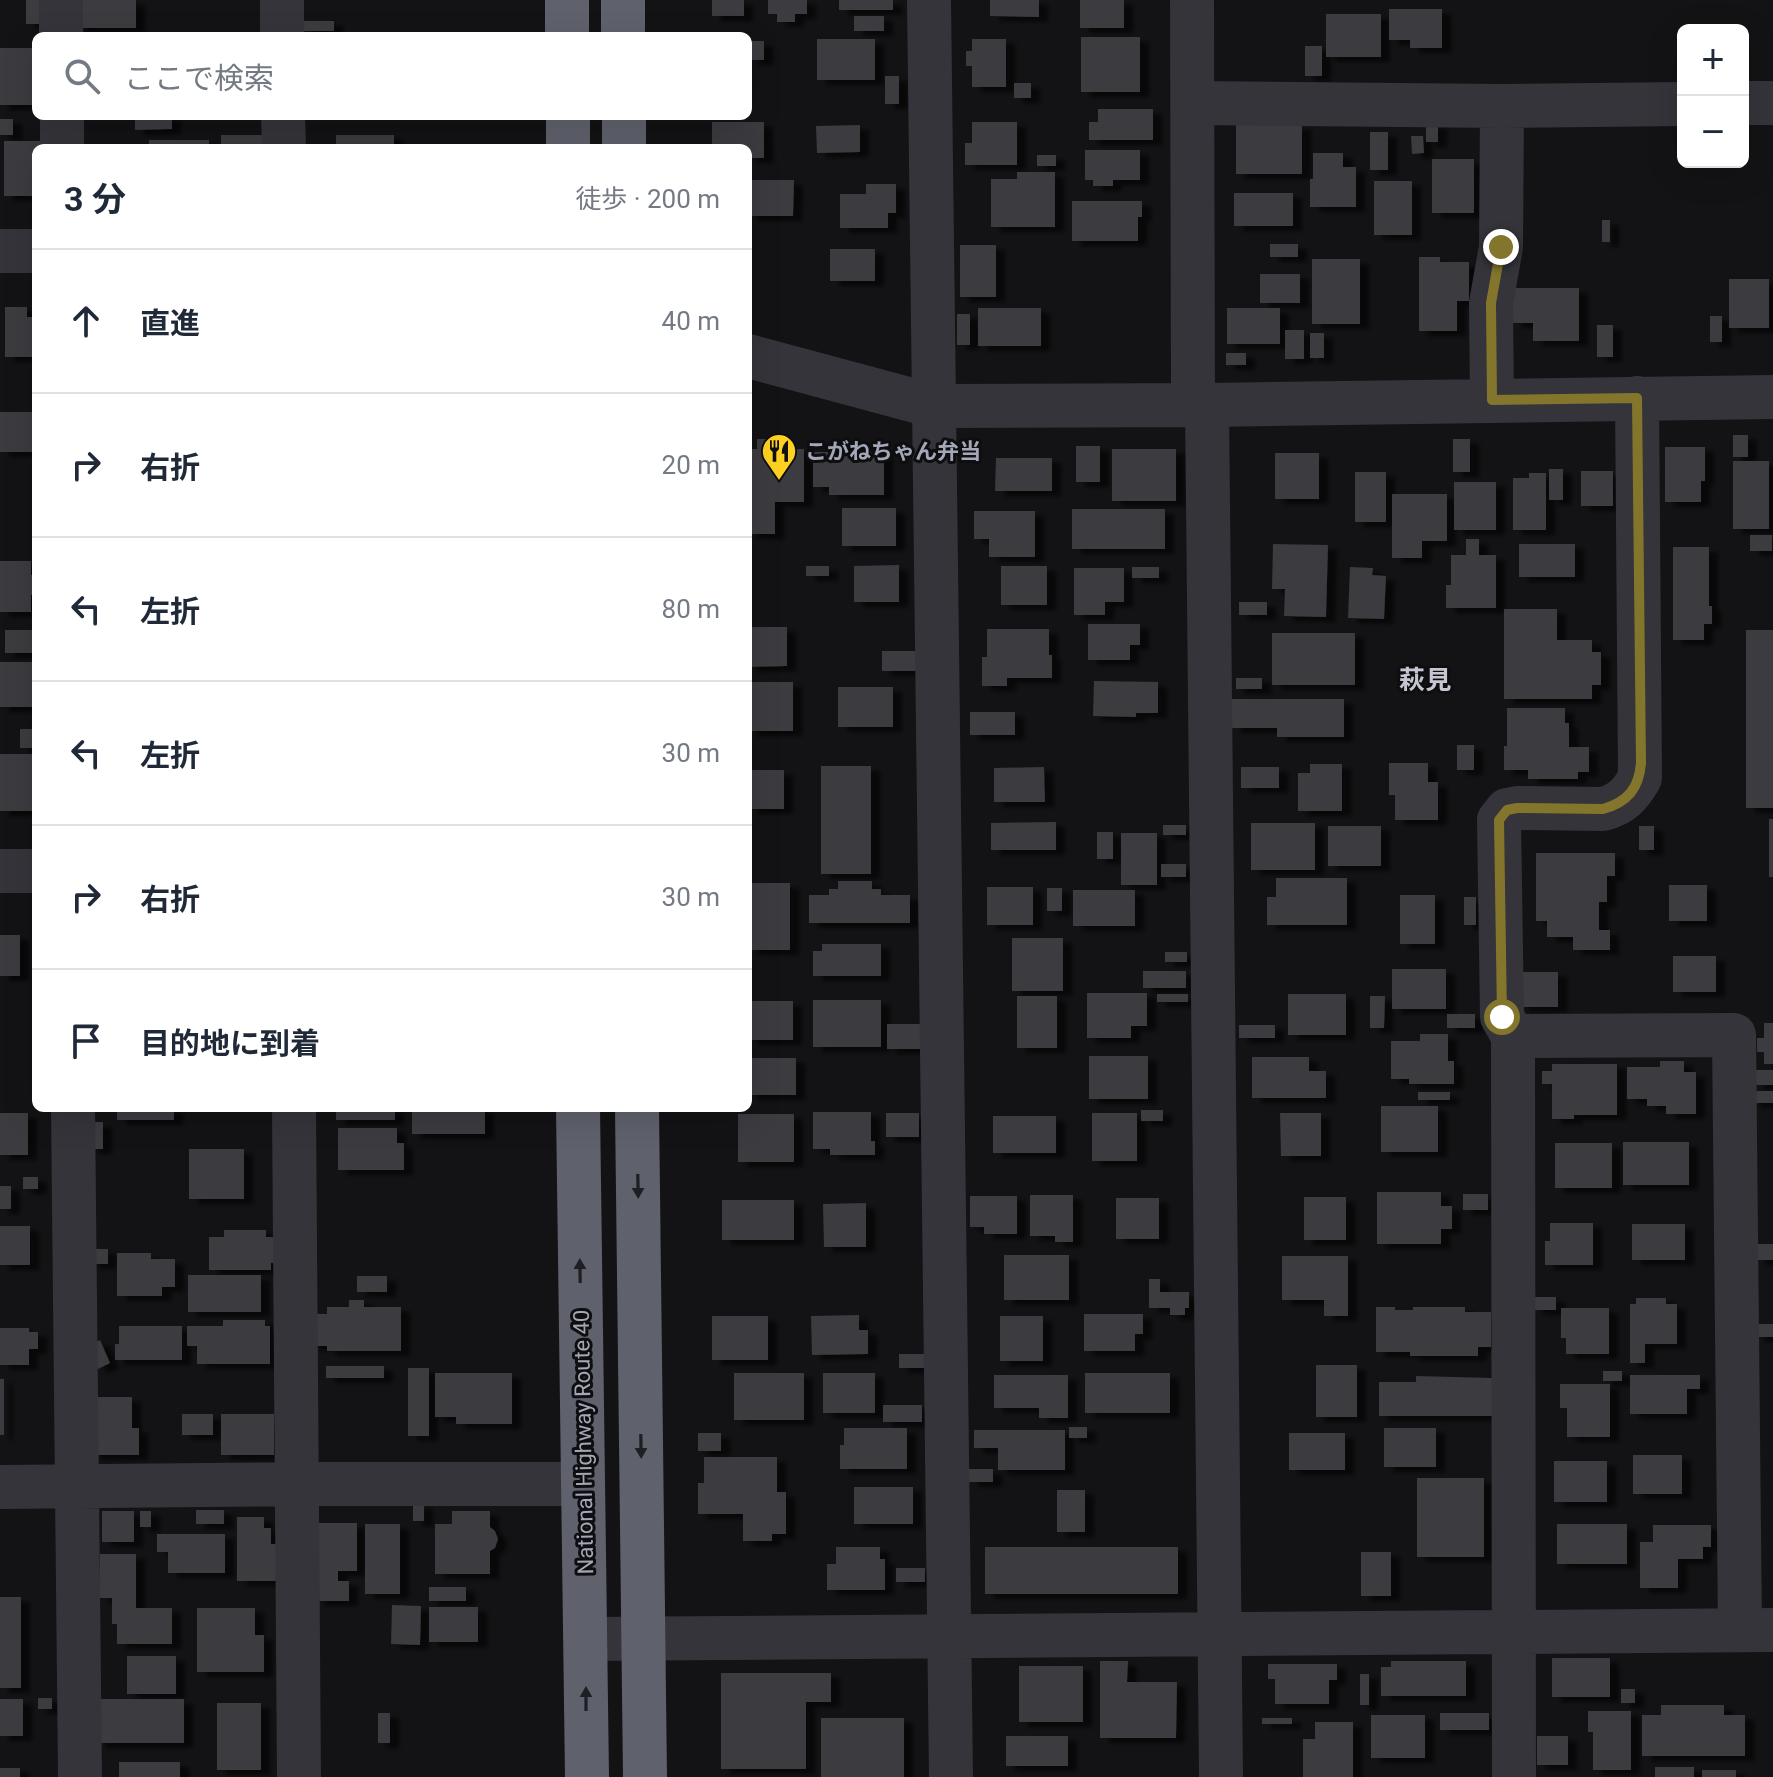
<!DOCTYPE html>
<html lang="ja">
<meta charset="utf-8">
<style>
:root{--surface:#fff;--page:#f2f2f3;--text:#1f2937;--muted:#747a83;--line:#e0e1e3}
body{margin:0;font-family:Roboto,"Noto Sans JP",sans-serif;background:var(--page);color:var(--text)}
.controls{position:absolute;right:24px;top:24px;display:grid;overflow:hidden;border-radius:12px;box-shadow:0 8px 32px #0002}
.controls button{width:72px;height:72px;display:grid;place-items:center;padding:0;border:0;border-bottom:2px solid var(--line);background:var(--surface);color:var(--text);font:40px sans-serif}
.stop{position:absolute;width:24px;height:24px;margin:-18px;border:6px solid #84752d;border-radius:50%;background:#fff}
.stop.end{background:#84752d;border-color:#fff;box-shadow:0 2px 8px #0008}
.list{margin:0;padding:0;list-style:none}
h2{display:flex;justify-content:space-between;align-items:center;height:104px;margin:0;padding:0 32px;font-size:34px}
h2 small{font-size:26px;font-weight:400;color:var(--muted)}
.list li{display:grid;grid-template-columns:52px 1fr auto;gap:24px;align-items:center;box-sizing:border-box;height:144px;padding:0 32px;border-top:2px solid var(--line)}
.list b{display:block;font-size:30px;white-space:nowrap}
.list em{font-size:26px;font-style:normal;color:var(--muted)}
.icon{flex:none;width:44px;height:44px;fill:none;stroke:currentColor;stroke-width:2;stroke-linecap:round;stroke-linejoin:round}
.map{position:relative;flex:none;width:1773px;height:1777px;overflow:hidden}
.search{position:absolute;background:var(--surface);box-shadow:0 8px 32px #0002;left:32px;top:32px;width:720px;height:88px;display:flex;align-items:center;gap:20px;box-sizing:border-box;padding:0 28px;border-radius:12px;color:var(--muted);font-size:30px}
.panel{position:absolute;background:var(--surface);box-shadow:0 8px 32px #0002;left:32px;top:144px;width:720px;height:968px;border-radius:12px}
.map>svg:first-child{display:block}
</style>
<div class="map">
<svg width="1773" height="1777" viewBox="0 0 1773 1777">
<defs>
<filter id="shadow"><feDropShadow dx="9" dy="5" stdDeviation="2" flood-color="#0009"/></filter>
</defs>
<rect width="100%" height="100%" fill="#131315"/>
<path fill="#3a3b40" filter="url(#shadow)" d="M26,0H39V24H26Z
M77,0H136V28H77Z
M712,0H744V16H712Z
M768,0H807V14H795V22H777V14H768Z
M839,0H893V10H839Z
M990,0H1039V17L990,16Z
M1080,0H1124V28H1080Z
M1389,9H1442V48H1410V40H1389Z
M1326,14H1381V57H1326Z
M854,16H884V31H854Z
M302,21H334V31H302Z
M1081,37H1140V92H1081Z
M817,39H875V80H817Z
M972,39H1006V87H972V66H966V51H972Z
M750,41H764V60H750Z
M1305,46H1322V76H1305Z
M0,48H35V105H0Z
M885,76H899V104H885Z
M1014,83H1031V98H1014Z
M1098,109H1153V140H1089V122H1098Z
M135,116H172V129L135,130Z
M0,119H13V135H0Z
M712,122H764V158H748V148H712Z
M972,122H1017V165H965V143H972Z
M1438,123V142H1426V124Z
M860,125V152L817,153L816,126Z
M1236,125H1302V174H1236Z
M1370,132H1388V170H1370Z
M221,135H262V148H221Z
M336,135H394V148H336Z
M1411,136H1423L1424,153L1412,154Z
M149,140H209V148H149Z
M4,141H40V148H36V196H4Z
M1085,150H1140V180H1113V186H1093V180H1085Z
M1313,153H1343V167H1356V207H1310V179H1313Z
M1037,155H1056V166H1037Z
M1432,159H1474V213H1432Z
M1017,172H1055V227H991V179H1017Z
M748,180H794L793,216H748Z
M1374,181H1412V235H1374Z
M866,184H896V213H888V228H840V194H866Z
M1234,193H1293V226H1234Z
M1072,201H1142V217H1138V241H1072Z
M1602,220H1610V242H1602Z
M1270,244H1298V257H1270Z
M960,245H996V297H960Z
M830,249H875V281H830Z
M1419,257H1440V262H1469V301H1457V331H1419Z
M1312,259H1360V324H1312Z
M1260,274H1300V303H1260Z
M1729,279H1769V328H1729Z
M1513,288H1579V341H1533V323H1513Z
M5,307H27V317H36V357H5Z
M978,308H1041V346H978Z
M1227,308H1280V344H1227Z
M957,314H970V345H957Z
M1710,316H1722V342H1710Z
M1597,325H1613V357H1597Z
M1285,330H1304V359H1285Z
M1310,333H1324V358H1310Z
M1226,353H1246V365H1226Z
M0,412H36V452H0Z
M1733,435H1748V457H1733Z
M757,439H773V449H804V502H775V534H748V449H757Z
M1453,439H1470V472H1453Z
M1076,446H1100V482H1076Z
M1665,447H1705V481H1701V502H1665Z
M1112,449H1176V501H1112Z
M813,452H884V495H829V487H813Z
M1275,453H1319V499H1275Z
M996,458H1052V491H995Z
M1733,461H1769V529H1733Z
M1549,469H1563V500H1549Z
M1581,471H1613V506H1581Z
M1355,472H1386V522H1355Z
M1529,473H1546V530H1513V478H1529Z
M1454,482H1496V530H1454Z
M1392,494H1447V541H1422V558H1392Z
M842,508H896V546H842Z
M1072,509H1165V549H1072Z
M974,511H1035V557H989V539H974Z
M1750,535H1772V551H1750Z
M1466,539H1479V555H1496V608H1446V585H1451V555H1466Z
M1273,544L1328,545L1326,617L1284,616L1285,589H1272Z
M1519,544H1575V577H1519Z
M1673,547H1709V606H1712V624H1704V640H1673Z
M0,561H31V575H36V595H31V612H0Z
M899,565V602H854V566Z
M806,566H829V576H806Z
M1001,566H1047V605H1001Z
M1132,567H1159V578H1132Z
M1350,567L1373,568L1372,575L1386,576L1384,619L1348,618Z
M1074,568H1124V602H1105V615H1074Z
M1239,602H1267V615H1239Z
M1504,609H1557V640H1592V652H1601V685H1592V699H1504Z
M1088,624H1140V645H1130V660H1088Z
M748,627H787V666L748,667Z
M987,629H1049V655H1052V678H1007V686H982V657H987Z
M5,630H35V653H5Z
M1746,630H1773V808H1746Z
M1272,633H1355V685H1272Z
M882,651H918V671H882Z
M0,662H33V707H0Z
M1236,678H1262V689H1236Z
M1094,681L1158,682V713H1136V717L1093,716Z
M748,682H793V731H748Z
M838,687H893V727H838Z
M1232,699H1344V737H1277V728H1232Z
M1507,708H1565V723H1569V747H1589V772H1578V779H1528V770H1504V746H1507Z
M970,712H1015V735H970Z
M20,729H36V748H20Z
M1457,745H1474V770H1457Z
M0,754H36V811H0Z
M1389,763H1428V782H1438V820H1395V795H1389Z
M1310,764H1342V811H1298V773H1310Z
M821,766H871V874H821Z
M1044,767L1045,802H994V768Z
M1241,767H1279V788H1241Z
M748,770H784V809H748Z
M1769,819H1773V877H1769Z
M1056,822V850H991V823Z
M1251,823H1315V870H1251Z
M1163,825H1186V835H1163Z
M1328,826H1381V866H1328Z
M1639,826H1654V850H1639Z
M1097,832H1113V859H1097Z
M1121,833H1157V885H1121Z
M1536,853H1615V876H1607V902H1599V930H1610V950H1573V937H1547V921H1536Z
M1161,864H1186V877H1161Z
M1276,878H1347V925H1267V897H1276Z
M838,881H872V889H881V895H910V923H809V895H829V889H838Z
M748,883H790V950H748Z
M1669,885H1707V921H1669Z
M987,887H1033V925H987Z
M1047,888H1062V911H1047Z
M1073,890H1135V926H1073Z
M1400,895H1435V944H1400Z
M1464,897H1476V925H1464Z
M0,935H20V976H0Z
M1012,938H1063V991H1012Z
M822,944H881V976H813V951H822Z
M1165,952H1187V962H1165Z
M1673,956H1716V992H1673Z
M1392,969H1446V1009H1392Z
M1143,971H1186V988H1143Z
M1519,972H1558V1007H1519Z
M1087,993H1147V1026H1131V1038H1087Z
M1157,994H1188V1002H1157Z
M1288,994H1346V1035H1288Z
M1017,996H1057V1048H1017Z
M1370,996H1385L1384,1028H1370Z
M813,1000H881V1047H813Z
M748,1001H793V1040H748Z
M1447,1014H1475V1028H1447Z
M1764,1023H1773V1064H1764V1052H1757V1038H1764Z
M887,1024H924V1049H887Z
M1239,1025H1275V1038H1239Z
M1420,1034H1448V1061H1454V1084H1409V1079H1391V1041H1420Z
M1089,1056H1148V1099H1089Z
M1252,1057H1309V1071H1326V1098H1252Z
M748,1058H796V1095H748Z
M1660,1061H1684V1072H1696V1114H1666V1106H1647V1099H1627V1067H1660Z
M1552,1064H1617V1115H1574V1119H1552V1084H1542V1071H1552Z
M1755,1070H1773V1085H1755Z
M1751,1091H1773V1103H1751Z
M1418,1092H1450V1100H1418Z
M1381,1106H1438V1152H1381Z
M117,1108H174V1120H117Z
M336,1108H395V1120H336Z
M412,1108H485V1134H412Z
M1141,1110H1163V1121H1141Z
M813,1112H871V1141H875V1155H830V1149H813Z
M0,1113H28V1155H0Z
M886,1113H919V1137H886Z
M1092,1113H1137V1161H1092Z
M1280,1113H1321V1156H1281Z
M738,1114H794V1162H738Z
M993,1116H1056V1153H993Z
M89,1122H103V1149H89Z
M338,1128H397V1143H404V1170H338Z
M1623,1142H1689V1185H1623Z
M1555,1143H1612V1188H1555Z
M189,1149H244V1199H189Z
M23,1177H38V1189H23Z
M0,1186H11V1209H0Z
M1377,1192H1441V1206H1452V1229H1441V1244H1377Z
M1463,1194H1488V1210H1463Z
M1030,1195H1073V1242H1055V1236H1030Z
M970,1196H1017V1234H984V1227H970Z
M1304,1197H1346V1240H1304Z
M1116,1198H1159V1239H1116Z
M722,1200H794V1240H722Z
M866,1203V1247H824L823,1204Z
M1550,1223H1593V1265H1545V1241H1550Z
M1632,1224H1685V1260H1632Z
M0,1226H30V1265H0Z
M224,1230H266V1237H277V1263H271V1270H209V1237H224Z
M1756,1244H1773V1260H1756Z
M90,1249H108V1264H90Z
M117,1253H151V1259H175V1287H162V1296H117Z
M1004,1255H1069V1300H1004Z
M1282,1256H1348V1316H1324V1300H1282Z
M188,1275H261V1312H188Z
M357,1276H387V1292H357Z
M1149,1279H1160V1292H1189V1308H1185V1315H1170V1308H1149Z
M1534,1297H1556V1310H1534Z
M1636,1298H1666V1304H1677V1344H1645V1363H1630V1304H1636Z
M349,1300H364V1307H401V1351H327V1346H310V1314H327V1307H349Z
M1376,1307H1395V1310H1413V1307H1465V1312H1491V1347H1478V1356H1410V1352H1376Z
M1561,1308H1609V1354H1566V1338H1561Z
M1084,1314H1143V1334H1135V1351H1084Z
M859,1315V1330H868V1354L812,1355L811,1316Z
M712,1316H768V1360H712Z
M1000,1316H1043V1361H1000Z
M223,1320H265V1326H270V1364H197V1346H187V1326H223Z
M1756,1324H1773V1337H1756Z
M119,1326H182V1360H115V1344H119Z
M0,1328H29V1332H38V1349H29V1365H0Z
M100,1340L110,1363L98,1369L88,1346Z
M899,1354H924V1368H899Z
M1316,1365H1357V1417H1316Z
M326,1366H384V1378H326Z
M408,1368H429V1436H408Z
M1603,1371H1622V1381H1603Z
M435,1373H512V1424H456V1417H435Z
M734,1373H804V1420H734Z
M823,1373H875V1413H823Z
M1085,1373H1170V1413H1085Z
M994,1375H1068V1418H1039V1408H994Z
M1630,1375H1700V1389H1687V1414H1630Z
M1416,1376L1492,1378V1416H1379V1382H1416Z
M0,1379H4V1435H0Z
M1560,1384H1610V1437H1567V1408H1560Z
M91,1397H132V1428H139V1455H91Z
M883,1405H922V1422H883Z
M182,1414H213V1435H182Z
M221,1414H274V1455H221Z
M1069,1427H1087V1438H1069Z
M844,1428H907V1469H840V1445H844Z
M1384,1428H1436V1467H1384Z
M974,1430H1065V1470H998V1448H974Z
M698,1433H721V1451H698Z
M1289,1433H1345V1470H1289Z
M1633,1455H1682V1494H1633Z
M704,1457H777V1492H786V1534H772V1541H743V1514H698V1483H704Z
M1554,1461H1607V1502H1554Z
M969,1469H993V1482H969Z
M1417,1478H1484V1557H1417Z
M854,1487H913V1524H854Z
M1057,1490H1085V1532H1057Z
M413,1504H424V1521H413Z
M196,1510H224V1524H196Z
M102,1511H134V1542H102Z
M140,1511H151V1527H140Z
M452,1511H490V1527L495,1531L498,1539L495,1548L490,1551V1574H435V1524H452Z
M237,1517H264V1528H271V1544H277V1581H237Z
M315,1523H357V1571H338V1581H349V1601H315Z
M365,1524H400V1594H365Z
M1557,1524H1627V1564H1557Z
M1653,1525H1711V1547H1703V1559H1678V1588H1640V1542H1653Z
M157,1534H225V1573H168V1552H157Z
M836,1547H880V1559H885V1590H827V1564H836Z
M985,1547H1178V1594H985Z
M1361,1552H1391V1596H1361Z
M100,1554H136V1608H172V1644H117V1624H112V1598H100Z
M896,1568H925V1582H896Z
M429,1587H466V1601H429Z
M0,1597H21V1688H0Z
M392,1605L421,1606L420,1645L391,1644Z
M429,1607H478V1642H429Z
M197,1608H255V1635H264V1672H197Z
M127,1656H176V1694H127Z
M1552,1658H1610V1697H1552Z
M1100,1661H1128L1127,1682H1177L1176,1738H1100Z
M1391,1661H1466V1696H1381V1667H1391Z
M1268,1664H1337V1680H1329V1704H1275V1679H1268Z
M1019,1666H1083V1722H1019Z
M721,1673H831V1702H806V1769H721Z
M1360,1674H1369V1705H1360Z
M1621,1689H1635V1703H1621Z
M38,1698H52V1709H38Z
M0,1699H23V1736H0Z
M96,1699H184V1743H96Z
M217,1703H261V1770H217Z
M1661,1705H1724V1715H1745V1756H1642V1715H1661Z
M1588,1711H1631V1770H1593V1732H1588Z
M378,1713H390V1743H378Z
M1440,1713H1489V1730H1440Z
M1371,1715H1425V1758H1371Z
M821,1718H904V1777H821Z
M1262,1718H1292V1724H1262Z
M1315,1722H1353V1777H1303V1739H1315Z
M1006,1736H1068V1766H1006Z
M1537,1736H1568V1765H1537Z
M119,1762H180V1777H119Z
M1655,1767H1694V1777H1655Z
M0,1768H20V1777H0Z
M1702,1770H1736V1777H1702Z"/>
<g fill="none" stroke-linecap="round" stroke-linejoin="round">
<path stroke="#34343a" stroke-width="44" d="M61,0V36
M282,0V36
M929,0L951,1777
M1192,0L1193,405
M1193,103L1502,106L1501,247L1491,303L1492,400
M1743,103H1773
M1502,106L1683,104
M62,116V148
M283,116L284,148
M0,251H36
M748,356L934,406L1207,405L1773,397
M1207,405L1221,1777
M0,871H36
M1513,1036L1502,1017L1499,820L1507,810L1517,808L1603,809C1622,804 1630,795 1640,778L1637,398
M73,1108L80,1777
M294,1108L299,1777
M0,1487L296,1484H583
M586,1639L1773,1630
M1514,1777L1513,1036L1734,1035L1740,1630"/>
<path stroke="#5f616c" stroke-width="44" d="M567,0V36
M623,0V36
M568,116V148
M624,116V148
M578,1108L587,1777
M637,1108L645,1777"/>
</g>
<defs><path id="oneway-solid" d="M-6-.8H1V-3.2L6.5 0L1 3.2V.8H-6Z" transform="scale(2)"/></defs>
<g fill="#1e1f22">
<use href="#oneway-solid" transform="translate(638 1186) rotate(89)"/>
<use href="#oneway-solid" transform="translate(580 1271) rotate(-91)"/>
<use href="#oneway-solid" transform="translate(641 1446) rotate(89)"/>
<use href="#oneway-solid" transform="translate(586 1699) rotate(-90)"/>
</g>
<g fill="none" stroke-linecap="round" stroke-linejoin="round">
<path stroke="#84752d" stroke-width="10" d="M1501,247L1491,303L1492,400L1637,398L1641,763C1639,788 1628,802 1603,809L1517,808L1507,810L1499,820L1502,1017"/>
</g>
<defs>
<g id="restaurant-pin" transform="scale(1.8)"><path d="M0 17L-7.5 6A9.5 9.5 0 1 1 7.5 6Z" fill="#ffd221" stroke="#0e0e10"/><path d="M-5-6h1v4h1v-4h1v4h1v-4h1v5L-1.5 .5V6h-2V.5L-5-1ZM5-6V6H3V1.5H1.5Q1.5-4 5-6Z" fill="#111"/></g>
</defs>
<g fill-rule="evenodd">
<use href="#restaurant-pin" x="779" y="451"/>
</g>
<g text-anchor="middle" stroke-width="6" stroke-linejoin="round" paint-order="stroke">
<g font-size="22" font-weight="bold" fill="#a3a7b7" stroke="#0e0e10" text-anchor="start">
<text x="805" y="459">こがねちゃん弁当</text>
</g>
<g font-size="22" fill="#a3a7b7" stroke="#0e0e10">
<text transform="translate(583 1442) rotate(-91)" y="8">National Highway Route 40</text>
</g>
<g font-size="26" font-weight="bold" fill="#c5c6d2" stroke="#0e0e10">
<text x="1425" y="689">萩見</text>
</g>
</g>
</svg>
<div class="controls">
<button>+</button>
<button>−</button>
</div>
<div class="stop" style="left:1502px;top:1017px"></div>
<div class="stop end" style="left:1501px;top:247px"></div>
<div class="search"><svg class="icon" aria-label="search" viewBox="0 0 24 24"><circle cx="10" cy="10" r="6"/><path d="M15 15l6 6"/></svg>ここで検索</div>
<section class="panel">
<h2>3 分<small>徒歩 · 200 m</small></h2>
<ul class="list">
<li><svg class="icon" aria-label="ahead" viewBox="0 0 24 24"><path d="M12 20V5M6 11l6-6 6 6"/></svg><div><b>直進</b></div><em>40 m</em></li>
<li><svg class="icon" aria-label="right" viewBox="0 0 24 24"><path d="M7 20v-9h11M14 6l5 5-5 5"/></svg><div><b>右折</b></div><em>20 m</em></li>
<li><svg class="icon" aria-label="left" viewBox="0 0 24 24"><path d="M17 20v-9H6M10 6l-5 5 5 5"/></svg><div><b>左折</b></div><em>80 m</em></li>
<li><svg class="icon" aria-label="left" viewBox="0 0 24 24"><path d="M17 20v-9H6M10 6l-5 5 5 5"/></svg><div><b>左折</b></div><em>30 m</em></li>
<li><svg class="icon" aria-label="right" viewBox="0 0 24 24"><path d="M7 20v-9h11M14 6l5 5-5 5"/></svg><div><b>右折</b></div><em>30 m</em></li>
<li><svg class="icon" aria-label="arrive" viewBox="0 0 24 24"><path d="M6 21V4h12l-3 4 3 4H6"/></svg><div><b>目的地に到着</b></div></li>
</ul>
</section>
</div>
